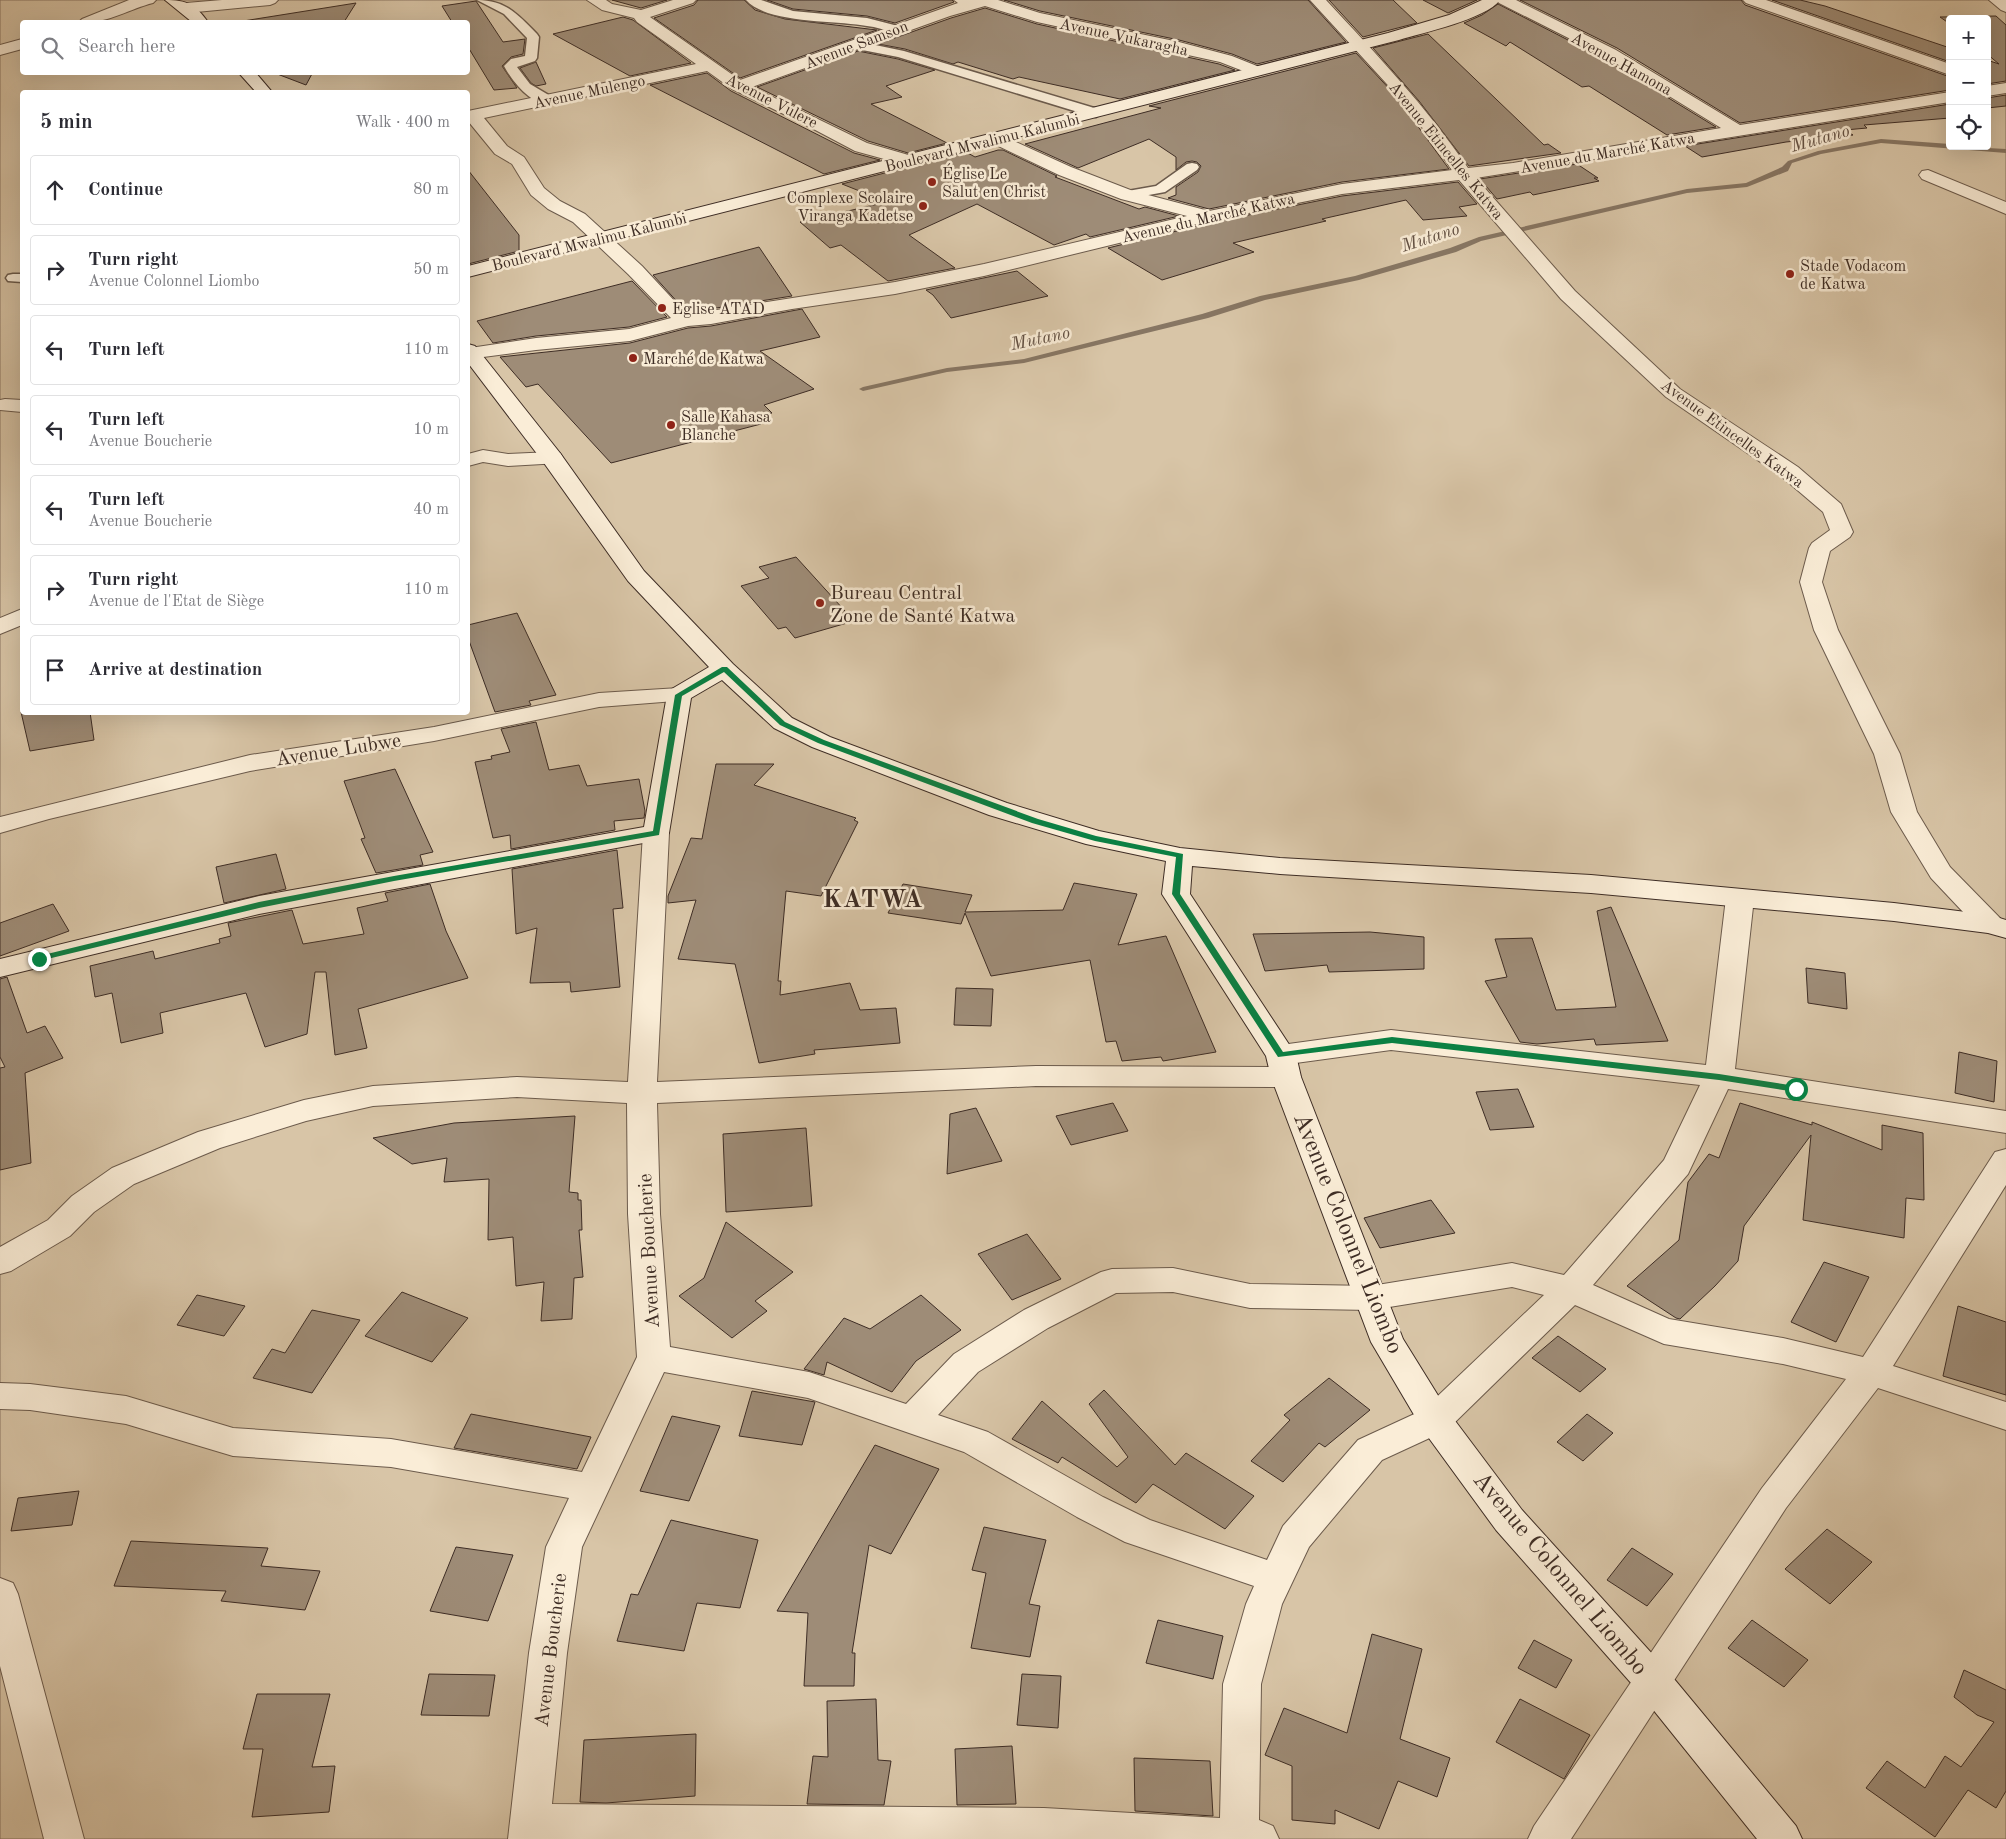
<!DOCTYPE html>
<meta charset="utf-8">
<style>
:root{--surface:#fff;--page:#f2f2f3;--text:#2b2b33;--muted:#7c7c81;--line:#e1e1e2}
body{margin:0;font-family:"Old Standard TT",serif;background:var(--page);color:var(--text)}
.controls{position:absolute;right:15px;top:15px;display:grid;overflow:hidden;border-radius:5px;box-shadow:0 5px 20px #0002}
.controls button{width:45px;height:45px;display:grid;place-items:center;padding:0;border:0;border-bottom:1px solid var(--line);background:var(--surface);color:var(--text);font:25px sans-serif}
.stop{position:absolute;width:15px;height:15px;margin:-11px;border:4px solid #0b8043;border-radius:50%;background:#fff}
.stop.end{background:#0b8043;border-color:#fff;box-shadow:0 1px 5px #0008}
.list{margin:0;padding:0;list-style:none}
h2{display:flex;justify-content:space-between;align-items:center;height:65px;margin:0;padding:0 20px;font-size:21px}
h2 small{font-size:16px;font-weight:400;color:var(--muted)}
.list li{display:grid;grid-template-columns:32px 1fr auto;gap:15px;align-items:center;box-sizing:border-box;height:70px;margin:0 10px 10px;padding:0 10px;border:1px solid var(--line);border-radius:5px}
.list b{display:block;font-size:19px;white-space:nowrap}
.list p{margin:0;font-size:16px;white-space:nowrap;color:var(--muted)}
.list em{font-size:16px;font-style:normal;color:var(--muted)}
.icon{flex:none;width:28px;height:28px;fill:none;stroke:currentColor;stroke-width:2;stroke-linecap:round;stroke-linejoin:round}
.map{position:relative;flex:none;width:2006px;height:1839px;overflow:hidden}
.search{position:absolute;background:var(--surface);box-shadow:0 5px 20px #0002;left:20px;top:20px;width:450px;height:55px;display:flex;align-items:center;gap:12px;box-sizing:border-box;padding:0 18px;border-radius:5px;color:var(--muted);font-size:19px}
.panel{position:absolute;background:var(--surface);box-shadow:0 5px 20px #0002;left:20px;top:90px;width:450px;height:625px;border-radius:5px}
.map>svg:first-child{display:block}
</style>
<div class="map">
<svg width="2006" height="1839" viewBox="0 0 2006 1839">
<rect width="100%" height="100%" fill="#f7e4c2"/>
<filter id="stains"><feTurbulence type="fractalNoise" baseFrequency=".004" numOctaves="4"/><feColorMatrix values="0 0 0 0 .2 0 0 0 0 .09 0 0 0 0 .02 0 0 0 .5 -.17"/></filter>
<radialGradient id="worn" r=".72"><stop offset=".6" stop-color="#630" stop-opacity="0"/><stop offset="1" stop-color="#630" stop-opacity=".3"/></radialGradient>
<path fill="#d8c5a7" stroke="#8b7966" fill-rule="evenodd" d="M0,0H2006V1839H0ZM1950,19H1987V146H1950ZM22,22H468V72H22ZM22,92H468V712H22Z"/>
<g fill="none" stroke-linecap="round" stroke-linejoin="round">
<path fill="#877663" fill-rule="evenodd" d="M1881,139L1950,144V146L2006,149V153L1881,143L1821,154L1792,163L1788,171L1747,187L1687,193L1481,241L1456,252L1359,280L1265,300L1208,318L1024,363L947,372L863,391L859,389L863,387L947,368L1024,359L1202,314L1260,296L1355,276L1450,248L1479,237L1687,189L1746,183L1782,167L1788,161L1818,151Z"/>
</g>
<path fill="#9e8c77" stroke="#3e2d25" d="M612,0H667L641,8Z
M698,0H744L755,10L785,19L877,30L740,78L654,18L694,5Z
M767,0H952L954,2L895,23L867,16L793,9Z
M1004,0H1308L1346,42L1257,64L1232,54L1179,40L1040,11Z
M1329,0H1393L1417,23L1363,37Z
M1423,0H1477L1448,13Z
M1520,0H1741L1745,5L1950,77V90L1740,123L1617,48Z
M1772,0H1800L1825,6L1950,48V62Z
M476,1L503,42L525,39L523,54L511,57L502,66L517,88L494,90L468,47V22H452L442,6Z
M356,3L344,22H237Z
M1498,4L1603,58L1716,127L1667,135L1589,86L1582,87L1510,42L1506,46L1464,23L1482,15Z
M985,8L1037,24L1219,64L1235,70L1120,99L1019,77L1013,79L958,62L953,64L905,49L878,44L951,18Z
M1996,16L2006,25V81L1987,84V60L1999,64L1987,54V19H1950V24L1940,17Z
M623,17L633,20L691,63L630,76L553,34Z
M1428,34L1544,145L1548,144L1561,153L1469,166L1419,101L1373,48Z
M858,51L898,59L935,70L886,86L902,97L871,104L947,143L908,153L868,141L757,87Z
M1356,53L1395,95L1449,169L1342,182L1209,209L1168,198L1176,195V187L1198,172L1201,166L1197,162L1192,161L1186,162L1176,170V157L1149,139L1078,168L1025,144L1161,108L1149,106Z
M536,62L546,84L536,86L531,83L520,68Z
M272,72H313L306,85Z
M707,73L731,91L854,153L880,160L824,174L650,85Z
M2006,95V106L1987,108V98Z
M1950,104V118L1864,125L1867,128L1845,130L1853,135L1786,142L1702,157L1685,146Z
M998,150H1003L1057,176L1055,177L1139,209L1145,207L1179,216L1090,237L1086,234L1054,245L977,204L909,235L955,268L888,281L841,245L830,248L800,222L887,202L842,184L966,152L975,157Z
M1577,164L1598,178H1594L1599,181L1533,195L1530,192L1497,199L1480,179Z
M468,170L519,235V251L468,264Z
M1458,182L1477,204L1459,207L1467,216L1423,220L1406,200L1322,219L1326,221L1233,243L1254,252L1162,280L1108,248L1209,223L1342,196Z
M759,247L792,296L691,312L681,306L653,275Z
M1017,271L1048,296L951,318L933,295L926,290Z
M632,281L667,317L629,327L536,336L493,343L477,321Z
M802,309L820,337L760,351L814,389L764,405L772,413L754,417L761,424L611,463L538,384L526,387L500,357L630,343L688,328L711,326Z
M796,557L854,621L795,638L786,627L778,629L741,586L769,578L759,567Z
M517,613L556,695L529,701L531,705L495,712L468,638V625Z
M21,712H90L94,740L30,751Z
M536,722L549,770L579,765L587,786L639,779L645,811L644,818L614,821L615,830L511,849L510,835L493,838L475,762L492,759L491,756L510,752L501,729Z
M716,764H774L754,785L856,818L854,820L858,822L821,896L786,891L778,981H781L780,995L850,983L860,1010L896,1008L900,1043L814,1050L815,1054L759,1063L735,964L678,959L696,900L668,903V896L691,838L702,839Z
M395,769L433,852L420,855L423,865L376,873L361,839L365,838L344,781Z
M617,850L623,908L613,909L620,987L571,992L570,982L530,983L537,928L516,934L512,869Z
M276,854L286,889L224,903L216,867Z
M1074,883L1137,894L1118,945L1166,936L1216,1052L1163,1061L1161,1057L1122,1061L1116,1041L1106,1042L1090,960L991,976L965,913L961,924L888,913L903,884L972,895L965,912L1063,910Z
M430,884L446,931L468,978L358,1009L367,1048L335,1055L326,972H315L307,1034L265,1047L246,993L160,1013L163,1033L121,1043L112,993L95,997L90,966L153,951L155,959L220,943L219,939L231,936L228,923L292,910L303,944L364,934L357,908L388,901L385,893Z
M53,904L69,931L0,956V923Z
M1611,907L1668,1041L1596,1045L1594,1039L1537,1044L1520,1042L1485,981L1507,977L1495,939L1532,938L1556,1010L1616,1007L1597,911Z
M1370,932L1424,937V969L1329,972L1327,965L1265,971L1253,934Z
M1806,968L1845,973L1847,1009L1808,1003Z
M7,977L27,1033L45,1026L63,1058L25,1073L31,1163L0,1170V1068L5,1067L0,1057V979Z
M956,988L993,989L991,1026L954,1025Z
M1959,1052L1997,1061L1994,1102L1955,1093Z
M1518,1089L1534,1127L1490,1130L1476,1092Z
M1113,1103L1128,1131L1071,1145L1056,1116Z
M1740,1103L1812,1125V1122L1882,1150V1125L1923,1133L1924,1200L1906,1198L1904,1238L1803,1220L1811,1135L1744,1226L1738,1261L1715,1286L1680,1319L1676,1318L1627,1286L1679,1240L1688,1182L1709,1154L1719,1158Z
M976,1108L1002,1161L947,1174L950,1114Z
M575,1116L569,1192L578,1193V1200H581L582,1230H579L583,1277L574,1278L572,1319L541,1321L544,1282L516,1286L513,1237L488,1240L489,1179L444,1182L447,1158L412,1164L373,1138L454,1123Z
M806,1128L812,1206L726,1212L723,1134Z
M1431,1200L1455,1233L1380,1248L1364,1218Z
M726,1222L793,1272L755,1301L767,1311L732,1338L679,1296L704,1278Z
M1027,1234L1061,1279L1012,1300L978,1254Z
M1824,1262L1869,1277L1836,1342L1791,1322Z
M402,1292L468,1318L432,1362L365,1336Z
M197,1295L245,1306L224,1336L177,1325Z
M921,1295L961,1330L916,1361L892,1392L827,1362L824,1375L804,1369L844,1318L870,1329Z
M1958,1306L2006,1322V1395L1943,1376Z
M312,1310L360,1320L312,1393L253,1378L272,1349L285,1353Z
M1558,1336L1606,1369L1580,1392L1532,1358Z
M1329,1378L1370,1410L1325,1447L1319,1443L1283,1482L1251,1461L1290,1420L1284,1415Z
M1104,1390L1175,1465L1186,1453L1254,1496L1225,1529L1153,1484L1136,1503L1062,1457L1058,1463L1012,1439L1042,1401L1117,1467L1128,1457L1089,1404Z
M752,1391L815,1402L802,1445L739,1436Z
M471,1414L591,1437L577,1469L454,1448Z
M1587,1414L1613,1433L1583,1461L1557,1442Z
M672,1416L720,1426L689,1501L640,1491Z
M875,1445L939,1469L891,1554L869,1545L852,1653H855L854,1686H804L808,1613L777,1611Z
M79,1491L72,1525L11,1531L18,1498Z
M671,1520L758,1540L740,1608L697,1603L684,1651L617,1641L631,1594L638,1595Z
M984,1527L1046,1540L1029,1604L1040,1606L1030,1657L971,1648L986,1573L972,1570Z
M1827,1529L1872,1562L1830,1604L1785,1569Z
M131,1541L268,1548L261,1566L320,1571L305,1610L221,1601L226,1591L114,1586Z
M456,1547L513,1555L488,1621L430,1611Z
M1632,1548L1673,1574L1647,1606L1607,1580Z
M1158,1620L1223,1636L1213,1679L1146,1663Z
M1752,1620L1808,1660L1784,1687L1728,1648Z
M1372,1634L1422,1649L1400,1739L1450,1758L1437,1797L1398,1781L1379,1829L1335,1810V1824L1292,1820V1766L1265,1755L1284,1708L1347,1733Z
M1534,1640L1572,1660L1556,1688L1518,1668Z
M1964,1670L2006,1690V1791L1996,1808L1968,1790L1935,1837L1866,1788L1887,1761L1925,1788L1945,1756L1961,1767L1994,1722L1977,1715L1954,1697Z
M429,1674L495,1675L489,1716L421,1715Z
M1022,1674L1061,1676L1058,1728L1017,1725Z
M257,1694H330L312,1767L335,1766L329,1812L252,1817L263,1749H243Z
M876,1699L878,1760L891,1761L884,1805L807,1804L813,1756L828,1757L827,1701Z
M1520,1699L1590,1735L1564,1779L1496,1742Z
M696,1734L695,1796L606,1803L580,1802L584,1740Z
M1012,1746L1016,1804L957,1805L955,1749Z
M1134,1758L1210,1761L1213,1816L1135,1811Z"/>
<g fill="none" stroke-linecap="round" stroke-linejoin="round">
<g stroke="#6c5b4c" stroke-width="3">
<path id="lane" d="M477,0C506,0 518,15 537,34L539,37L537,58L535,61L517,67L530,84L552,97L554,100L552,103C533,108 512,81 504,66L511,59L525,56L527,38L504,14Z
M746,0H761L793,11L867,18L898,26L900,29L894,33C885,30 876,27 867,26C837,20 767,24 746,0Z
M856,41L904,51L1101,110L1102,113L1096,117L1091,116L898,57L852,48L850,45Z
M1192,163L1197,164L1199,167L1197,170L1165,192L1127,199L1120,195L1122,192L1156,186L1187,164Z
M13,274H22V282L8,281L6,278L8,275Z"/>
</g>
<g stroke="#6c5b4c" stroke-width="2">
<path id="street" d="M129,0H156L153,3C129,9 105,25 79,22L82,19Z
M222,0H278L275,3L270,5L186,13L181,11L178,8L181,5L186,3Z
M587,0H606L612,4L641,10L673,0H696L693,3L650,17L740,80L958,3L954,0H998L1040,13L1179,42L1232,56L1262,68L1264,71L1262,74L1256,76L1220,62L1037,22L985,6L950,16L752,87L867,143L912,156L915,160L912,164L906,165L855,151L804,124L732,89L707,71L484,118L507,146L524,157L544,188L560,201L585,214L642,266L680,307L691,314L895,282L984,264L1187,216L1121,199L1059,175L990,142L988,138L990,134L996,133L1071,167L1133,191L1209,211L1342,184L1452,170L1428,135L1396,94L1310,0H1326C1377,55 1426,106 1468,168L1513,163L1721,128L1604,56L1499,3L1496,0H1516L1616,50L1740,125L1950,92V102L1476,178L1575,291L1680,389L1798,467L1841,504L1853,532L1850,537L1830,551L1822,582L1838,630L1900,754L1917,812L1950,867L2000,918L2004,924L2000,930L1990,933L1980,930L1931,878L1891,812L1874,754L1814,630L1800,582L1809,548L1812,543L1830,530L1823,512L1782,477L1666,397L1561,299L1459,180L1342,194L1209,221L984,276L895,294L792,309L711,324L688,326L630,341L536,350L468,359V349L470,348L536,338L629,329L671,318L628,274L573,222L548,209L531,195L512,164L495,154L468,121V111L696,64L637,22L634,18L602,10Z
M1743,0H1766L1950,64V75L1746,3Z
M1989,0H2006V12L2001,10Z
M22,39V49L0,55V45Z
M2006,83V93L1987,96V86Z
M1928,170L2006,202V214L1922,179L1919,175L1922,171Z
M5,399L22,400V412L0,410V400Z
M483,450L508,454L552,452L560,453L563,458L560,463L508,466L483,462L468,466V454Z
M22,609V625L0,634V618Z
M679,688L688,690L691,695L688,700L599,707L434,741L250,771L49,819L0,833V817L250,755L434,727L599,693Z
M656,825L665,827L669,833L657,1082L1036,1066L1286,1067L1296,1070L1301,1077L1296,1084L1286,1087L1036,1086L657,1103L660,1214L670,1347L809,1372L906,1404L954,1354L1024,1310L1101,1272L1112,1269L1173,1268L1250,1284L1371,1286L1512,1263L1564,1275L1664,1160L1700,1085L1391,1050L1281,1065L1271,1062L1266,1055L1271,1048L1281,1045L1391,1030L1706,1065L1726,898L1730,892L1740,889L1750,892L1754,898L1735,1069L2006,1111V1133L1728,1089L1688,1174L1593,1285L1669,1319L1783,1338L1863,1357L1995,1152L2006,1149V1185L1893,1366L2006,1402V1430L1878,1388L1786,1508L1571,1839H1528L1534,1826L1762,1488L1846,1379L1783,1364L1664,1344L1575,1305L1447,1430L1382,1460L1309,1547L1282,1604L1261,1684L1259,1820L1273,1826L1279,1839H508L529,1653L546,1547L569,1498L391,1467L233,1456L126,1424L30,1410L0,1409V1383L30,1384L126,1396L233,1428L391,1439L582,1472L637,1357L628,1214L627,1103L517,1097L373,1106L306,1121L220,1148L134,1184L94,1212L70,1236L11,1271L0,1274V1247L48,1220L72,1196L112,1168L198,1132L304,1100L373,1086L517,1077L628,1082L643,833L647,827ZM1512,1287L1544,1295L1423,1410L1358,1440L1283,1526L1267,1560L1150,1520L1103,1497L988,1432L938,1415L978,1372L1048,1328L1116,1293L1173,1292L1250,1308L1371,1310ZM664,1372L808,1398L964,1452L1077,1517L1125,1542L1254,1586L1246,1604L1223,1684L1220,1818L1044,1808L552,1804L567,1653L582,1547Z
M0,1578L13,1583L18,1594L84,1839H44L0,1666Z"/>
</g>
<g stroke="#3e2d25" stroke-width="2">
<path id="secondary" d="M165,0C187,0 195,4 208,22H192Z
M1482,0H1500C1486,19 1422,33 1399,40L468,277V266L1388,33L1449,15Z
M238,72H255L272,92H256Z
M468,344L475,346L560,453L644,571L733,664L792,718L830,737L1007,803L1099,831L1180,848L1280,858L1591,875L1894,903L1990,915L2006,920V938L1988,933L1894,921L1591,893L1280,874L1192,866L1190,894L1296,1055L1301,1077L1403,1339L1447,1410L1522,1510L1665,1668L1796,1826L1802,1839H1757L1639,1692L1496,1530L1423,1430L1371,1342L1271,1077L1266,1056L1162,894L1166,861L1086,844L989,815L812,747L774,728L722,680L691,698L669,833L665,839L259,914L0,977V959L259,896L644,827L667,695L670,690L709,667L628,581L544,463L468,363Z"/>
</g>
<use href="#lane" fill="#faedd7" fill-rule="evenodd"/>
<use href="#street" fill="#faedd7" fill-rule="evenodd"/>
<use href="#secondary" fill="#faedd7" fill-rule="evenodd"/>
</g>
<path fill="#0b8043" d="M722,667H727L785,722L824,740L1038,819L1096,836L1183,854L1180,894L1283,1052L1392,1037L1719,1074L1796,1086L1800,1089L1796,1092L1719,1080L1392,1043L1278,1057L1172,894L1176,857L1095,841L1032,823L818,743L780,725L724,672L682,696L659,835L394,881L259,908L39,961L34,959L39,956L259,902L394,876L653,831L675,695Z"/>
<g fill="#8f2418" stroke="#faedd7" stroke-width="2">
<circle cx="932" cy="182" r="5"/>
<circle cx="923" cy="206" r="5"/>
<circle cx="1790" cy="274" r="5"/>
<circle cx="662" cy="308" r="5"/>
<circle cx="633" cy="358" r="5"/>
<circle cx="671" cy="425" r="5"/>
<circle cx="820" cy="603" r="5"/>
</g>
<g text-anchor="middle" stroke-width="5" stroke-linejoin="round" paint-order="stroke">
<g font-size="16" fill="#3e2d25" stroke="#faedd7">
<text transform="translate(1124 36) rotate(12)" y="6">Avenue Vukaragha</text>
<text transform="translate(856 44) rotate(-21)" y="6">Avenue Samson</text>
<text transform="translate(1622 63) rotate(29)" y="6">Avenue Hamona</text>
<text transform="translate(589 91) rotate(-12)" y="6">Avenue Mulengo</text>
<text transform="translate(772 100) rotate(27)" y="6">Avenue Vulere</text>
<text transform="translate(982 142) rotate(-14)" y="6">Boulevard Mwalimu Kalumbi</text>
<text transform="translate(1447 150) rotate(51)" y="6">Avenue Etincelles Katwa</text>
<text transform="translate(1607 152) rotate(-10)" y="6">Avenue du Marché Katwa</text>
<text transform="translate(1208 217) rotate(-13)" y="6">Avenue du Marché Katwa</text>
<text transform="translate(589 241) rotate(-14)" y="6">Boulevard Mwalimu Kalumbi</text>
<text transform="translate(1733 433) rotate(36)" y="6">Avenue Etincelles Katwa</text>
</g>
<g font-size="16" fill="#3e2d25" stroke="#faedd7" text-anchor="start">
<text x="942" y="179">Église Le<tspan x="942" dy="18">Salut en Christ</tspan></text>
<text x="913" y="203" text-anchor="end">Complexe Scolaire<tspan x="913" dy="18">Viranga Kadetse</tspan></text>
<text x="1800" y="271">Stade Vodacom<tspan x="1800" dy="18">de Katwa</tspan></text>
<text x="672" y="314">Eglise ATAD</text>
<text x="643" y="364">Marché de Katwa</text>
<text x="681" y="422">Salle Kahasa<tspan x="681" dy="18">Blanche</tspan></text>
</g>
<g font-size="18" font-style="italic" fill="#635144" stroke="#faedd7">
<text transform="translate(1820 138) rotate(-16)" y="6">Mutano</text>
<text transform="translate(1430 237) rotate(-18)" y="6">Mutano</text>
<text transform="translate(1040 338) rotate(-12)" y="6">Mutano</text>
</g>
<g font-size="20" fill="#3e2d25" stroke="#faedd7" text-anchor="start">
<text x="830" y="599">Bureau Central<tspan x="830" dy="23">Zone de Santé Katwa</tspan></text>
</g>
<g font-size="20" fill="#3e2d25" stroke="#faedd7">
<text transform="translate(338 749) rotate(-9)" y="7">Avenue Lubwe</text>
<text transform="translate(648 1251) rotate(-93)" y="7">Avenue Boucherie</text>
<text transform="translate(550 1650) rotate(-83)" y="7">Avenue Boucherie</text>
</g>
<g font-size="24" fill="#3e2d25" stroke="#faedd7">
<text transform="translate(1349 1233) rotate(68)" y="8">Avenue Colonnel Liombo</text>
<text transform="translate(1561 1573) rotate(50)" y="8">Avenue Colonnel Liombo</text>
</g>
<g font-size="25" font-weight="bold" letter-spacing="1" fill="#3e2d25" stroke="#faedd7">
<text x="873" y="907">KATWA</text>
</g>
</g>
<rect width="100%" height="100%" filter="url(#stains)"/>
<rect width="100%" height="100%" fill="url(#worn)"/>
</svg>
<div class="controls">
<button>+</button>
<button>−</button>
<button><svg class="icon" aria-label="locate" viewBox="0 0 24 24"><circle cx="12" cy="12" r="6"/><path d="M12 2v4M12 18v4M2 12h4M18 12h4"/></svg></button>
</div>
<div class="stop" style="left:1796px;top:1089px"></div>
<div class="stop end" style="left:39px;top:959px"></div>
<div class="search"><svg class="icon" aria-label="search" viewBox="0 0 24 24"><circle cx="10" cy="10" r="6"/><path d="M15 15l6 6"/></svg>Search here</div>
<section class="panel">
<h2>5 min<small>Walk · 400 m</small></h2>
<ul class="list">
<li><svg class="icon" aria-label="ahead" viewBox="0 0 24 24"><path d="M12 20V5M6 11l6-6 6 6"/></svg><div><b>Continue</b></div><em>80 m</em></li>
<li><svg class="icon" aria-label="right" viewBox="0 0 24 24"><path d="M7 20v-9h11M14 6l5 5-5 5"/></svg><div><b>Turn right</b><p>Avenue Colonnel Liombo</p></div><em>50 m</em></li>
<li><svg class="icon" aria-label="left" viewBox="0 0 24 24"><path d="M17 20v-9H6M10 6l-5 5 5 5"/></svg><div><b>Turn left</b></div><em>110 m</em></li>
<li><svg class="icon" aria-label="left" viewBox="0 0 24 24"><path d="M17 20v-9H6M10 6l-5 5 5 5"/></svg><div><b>Turn left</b><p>Avenue Boucherie</p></div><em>10 m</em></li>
<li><svg class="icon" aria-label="left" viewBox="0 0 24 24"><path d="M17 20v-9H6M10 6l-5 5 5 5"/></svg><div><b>Turn left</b><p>Avenue Boucherie</p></div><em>40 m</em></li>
<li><svg class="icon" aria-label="right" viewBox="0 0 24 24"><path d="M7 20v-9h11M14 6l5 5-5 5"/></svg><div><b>Turn right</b><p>Avenue de l'Etat de Siège</p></div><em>110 m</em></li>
<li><svg class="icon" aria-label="arrive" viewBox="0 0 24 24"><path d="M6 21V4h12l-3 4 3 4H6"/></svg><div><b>Arrive at destination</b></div></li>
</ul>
</section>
</div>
